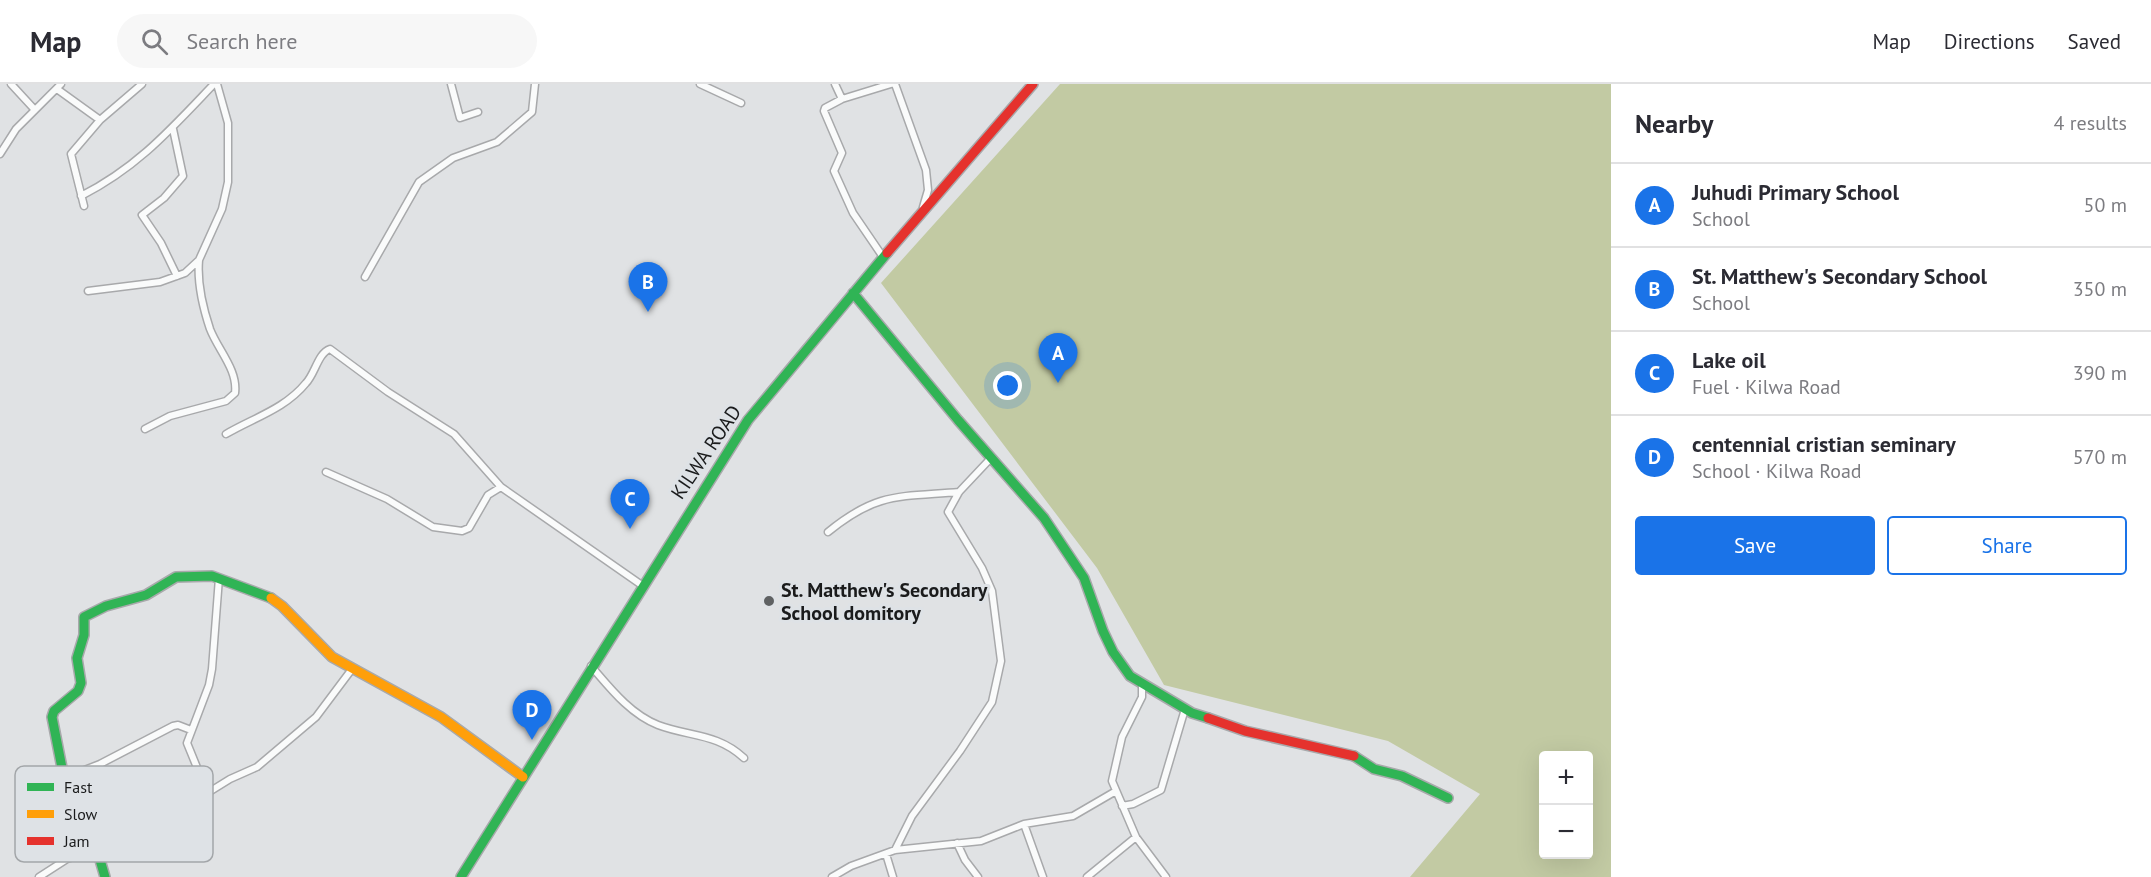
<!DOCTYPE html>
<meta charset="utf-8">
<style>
:root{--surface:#fff;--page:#f7f7f7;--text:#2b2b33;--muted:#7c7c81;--line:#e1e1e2;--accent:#1a73e8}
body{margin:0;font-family:"PT Sans",sans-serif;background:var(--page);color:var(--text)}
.controls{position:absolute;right:18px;bottom:18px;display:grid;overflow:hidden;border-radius:6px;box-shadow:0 6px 24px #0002}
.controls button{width:54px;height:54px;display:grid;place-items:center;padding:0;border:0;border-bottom:2px solid var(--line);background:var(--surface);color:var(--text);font:30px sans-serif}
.you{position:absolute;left:1008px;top:302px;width:21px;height:21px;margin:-15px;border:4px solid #fff;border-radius:50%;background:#1a73e8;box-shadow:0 0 0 9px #1a73e833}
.badge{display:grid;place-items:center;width:39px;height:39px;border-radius:50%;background:var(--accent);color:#fff;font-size:20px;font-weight:700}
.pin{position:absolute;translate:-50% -50px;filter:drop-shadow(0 2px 3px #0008)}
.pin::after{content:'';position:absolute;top:32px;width:21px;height:18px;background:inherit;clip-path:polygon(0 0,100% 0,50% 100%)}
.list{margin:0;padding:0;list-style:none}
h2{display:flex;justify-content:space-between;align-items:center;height:78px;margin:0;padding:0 24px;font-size:26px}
h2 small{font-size:20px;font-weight:400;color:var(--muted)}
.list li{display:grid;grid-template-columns:39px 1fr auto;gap:18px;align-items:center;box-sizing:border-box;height:84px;padding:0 24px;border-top:2px solid var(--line)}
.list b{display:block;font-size:22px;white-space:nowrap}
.list p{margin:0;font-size:20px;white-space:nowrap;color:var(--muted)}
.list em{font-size:20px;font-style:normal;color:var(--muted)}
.actions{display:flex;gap:12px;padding:18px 24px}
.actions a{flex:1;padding:14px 0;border:2px solid var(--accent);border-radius:6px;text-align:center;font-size:21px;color:var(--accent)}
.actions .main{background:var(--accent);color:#fff}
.icon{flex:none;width:33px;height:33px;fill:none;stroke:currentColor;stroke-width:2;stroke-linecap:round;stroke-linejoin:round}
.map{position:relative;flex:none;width:1611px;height:793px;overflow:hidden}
header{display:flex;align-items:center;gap:36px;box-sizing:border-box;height:84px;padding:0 30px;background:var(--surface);border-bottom:2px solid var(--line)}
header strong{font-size:28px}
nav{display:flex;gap:33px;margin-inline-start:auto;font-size:21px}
.search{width:420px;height:54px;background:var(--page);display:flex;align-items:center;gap:15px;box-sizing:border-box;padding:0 21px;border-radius:33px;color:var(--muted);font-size:22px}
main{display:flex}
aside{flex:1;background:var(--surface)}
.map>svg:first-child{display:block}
</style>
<header>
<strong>Map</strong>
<div class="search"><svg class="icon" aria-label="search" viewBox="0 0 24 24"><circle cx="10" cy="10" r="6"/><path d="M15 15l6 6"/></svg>Search here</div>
<nav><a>Map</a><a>Directions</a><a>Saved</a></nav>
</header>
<main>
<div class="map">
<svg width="1611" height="793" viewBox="0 0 1611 793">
<rect width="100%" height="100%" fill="#e0e2e4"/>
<path fill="#c2caa3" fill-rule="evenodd" d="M1060,0H1611V793H1410L1480,710L1388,657L1164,601L1097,484L881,199ZM1544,672H1588V770H1544Z"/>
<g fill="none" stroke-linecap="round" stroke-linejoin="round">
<g stroke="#a8a9ab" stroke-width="9">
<path id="street" d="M11,0L35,26
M451,0L460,34L478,28
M700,0L741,19
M835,0L842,15
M895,0L926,86L928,106L923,123
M57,5L100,36L142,0
M173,45L183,92L164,114L142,131L161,159L177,192
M0,70L16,45L61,0
M81,112C138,83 171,45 214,0
M84,122L71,70L100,36
M883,173L853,129L834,87L842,69L824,27L825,24L842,15L891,0
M365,193L419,98L453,74L497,58L532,28L535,0
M88,207L160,198L185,189L199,176L222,125L228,98V39L217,0
M145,345L170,332L226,317L235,309C238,286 218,266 210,245C203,224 197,199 199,176
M226,350C253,334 285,325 306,299C315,290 318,269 330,265L388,308L454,350L501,403L643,502
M326,388L387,415L433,443L462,447L469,444L488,411L501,403
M828,448C877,408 899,413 959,408
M591,582C610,604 630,630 658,641C690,653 717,649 744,674
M1142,601V613L1122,653L1112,697L1136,753L1166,793
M64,694L100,680L173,642L178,641L191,646
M207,708L187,659L209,601L212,585L219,494
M1122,722L1133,720L1161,706L1185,625
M1024,740L1043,793
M957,759L965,776L978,793
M895,766L912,732L960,667L992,618L999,586L1001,577L992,507L982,484L948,428L959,408L991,374
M886,770L893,793
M39,793L67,775L111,761L180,726L230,695L257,683L316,633L352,585
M832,793L851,782L895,766L981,757L1024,740L1073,732L1116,707
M1087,793L1136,753"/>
</g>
<g stroke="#a8a9ab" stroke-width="12">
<path id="fast" d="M853,209L958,336L1044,434L1084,494L1103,547L1113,568L1130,592L1192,629L1208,634
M1354,672L1374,685L1402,692L1448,714
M105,793L89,738L64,694L52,633L54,627L78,607L81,599L77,574L84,551V533L106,522L146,511L176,493L212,492L271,514
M461,793L748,336L887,169"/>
</g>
<g stroke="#a8a9ab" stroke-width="12">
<path id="slow" d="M271,514L282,522L332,573L441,633L523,693"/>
</g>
<g stroke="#a8a9ab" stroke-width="12">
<path id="jam" d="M887,169L1033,0
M1208,634L1245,647L1354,672"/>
</g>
<use href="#street" stroke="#fafbfb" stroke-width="6"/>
<use href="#fast" stroke="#30b455" stroke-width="9"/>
<use href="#slow" stroke="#ff9f0a" stroke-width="9"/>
<use href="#jam" stroke="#e5322d" stroke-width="9"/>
</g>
<circle fill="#5f6162" stroke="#dee2e6" stroke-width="2" cx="769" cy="517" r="6"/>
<g text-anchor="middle" stroke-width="6" stroke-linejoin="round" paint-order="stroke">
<g font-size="20" fill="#1a1b1c" stroke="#dee2e6">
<text transform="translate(706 368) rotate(-56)" y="7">KILWA ROAD</text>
</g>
<g font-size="20" font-weight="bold" fill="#1a1b1c" stroke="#dee2e6" text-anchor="start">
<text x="781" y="513">St. Matthew's Secondary<tspan x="781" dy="23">School domitory</tspan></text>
</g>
</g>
<rect x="15" y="682" width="198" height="96" rx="9" fill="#dee2e6" stroke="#a3a6a9" stroke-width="1.5"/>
<rect x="27" y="699" width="27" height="8" fill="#30b455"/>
<rect x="27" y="726" width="27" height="8" fill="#ff9f0a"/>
<rect x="27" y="753" width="27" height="8" fill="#e5322d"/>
<g font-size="16" fill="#1a1b1c">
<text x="64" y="709">Fast</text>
<text x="64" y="736">Slow</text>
<text x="64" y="763">Jam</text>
</g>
</svg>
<div class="controls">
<button>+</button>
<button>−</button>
</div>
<div class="you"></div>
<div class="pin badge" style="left:1058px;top:299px">A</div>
<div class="pin badge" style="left:648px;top:228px">B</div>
<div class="pin badge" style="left:630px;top:445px">C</div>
<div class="pin badge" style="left:532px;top:656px">D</div>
</div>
<aside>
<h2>Nearby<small>4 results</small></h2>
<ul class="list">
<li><span class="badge">A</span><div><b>Juhudi Primary School</b><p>School</p></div><em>50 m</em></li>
<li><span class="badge">B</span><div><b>St. Matthew's Secondary School</b><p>School</p></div><em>350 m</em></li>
<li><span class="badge">C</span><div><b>Lake oil</b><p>Fuel · Kilwa Road</p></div><em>390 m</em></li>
<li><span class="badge">D</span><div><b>centennial cristian seminary</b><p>School · Kilwa Road</p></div><em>570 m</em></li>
</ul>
<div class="actions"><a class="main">Save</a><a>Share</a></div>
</aside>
</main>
